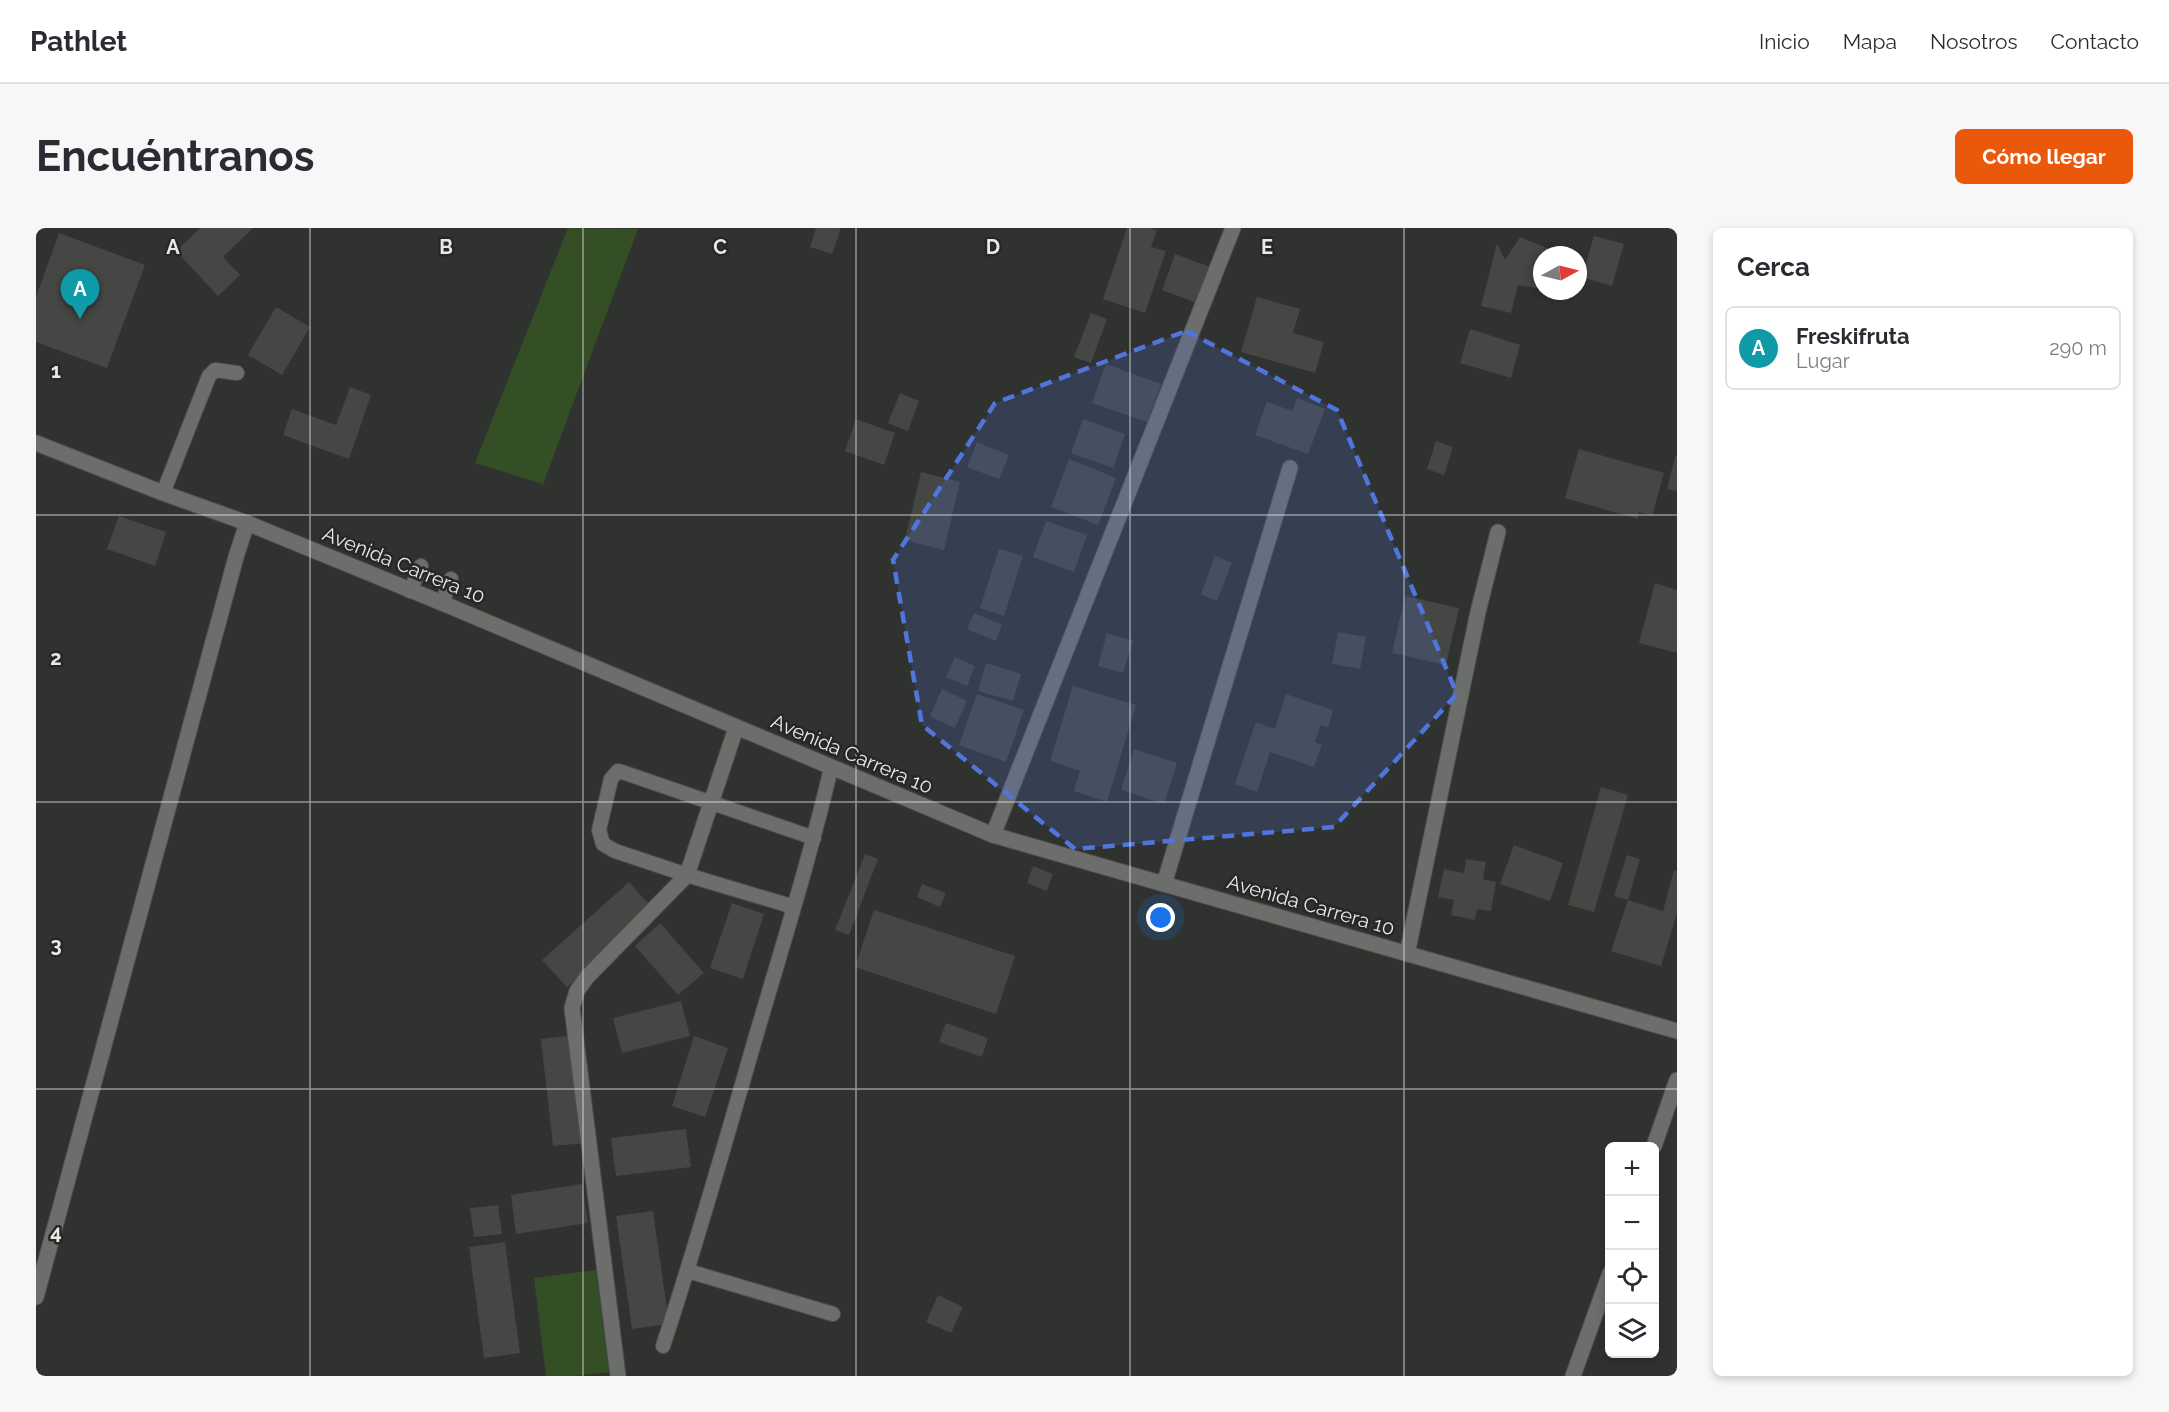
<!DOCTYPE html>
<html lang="es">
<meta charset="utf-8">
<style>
:root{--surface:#fff;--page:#f7f7f7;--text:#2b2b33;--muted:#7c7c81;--line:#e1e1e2;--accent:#ea580c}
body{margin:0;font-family:Raleway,sans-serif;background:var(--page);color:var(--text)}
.controls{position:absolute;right:18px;bottom:18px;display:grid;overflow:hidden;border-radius:9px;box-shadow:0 3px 9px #0003}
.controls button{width:54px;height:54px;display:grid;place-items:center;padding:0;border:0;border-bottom:2px solid var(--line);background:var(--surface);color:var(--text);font:30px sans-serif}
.compass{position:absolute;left:1497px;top:18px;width:54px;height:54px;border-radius:50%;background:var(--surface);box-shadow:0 3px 9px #0003;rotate:83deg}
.you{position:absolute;left:1125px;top:690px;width:21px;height:21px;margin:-15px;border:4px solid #fff;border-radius:50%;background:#1a73e8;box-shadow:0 0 0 9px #1a73e833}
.badge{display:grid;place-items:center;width:39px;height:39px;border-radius:50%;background:var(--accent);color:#fff;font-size:20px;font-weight:700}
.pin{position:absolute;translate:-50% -50px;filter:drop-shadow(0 2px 3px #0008)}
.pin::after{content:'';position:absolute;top:32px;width:21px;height:18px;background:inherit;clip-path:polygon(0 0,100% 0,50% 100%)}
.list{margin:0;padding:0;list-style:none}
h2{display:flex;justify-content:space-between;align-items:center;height:78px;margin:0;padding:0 24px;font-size:26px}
h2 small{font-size:20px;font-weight:400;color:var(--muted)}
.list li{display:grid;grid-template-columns:39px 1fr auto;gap:18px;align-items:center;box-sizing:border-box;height:84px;margin:0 12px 12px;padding:0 12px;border:2px solid var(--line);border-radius:9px}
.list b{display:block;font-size:22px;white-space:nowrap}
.list p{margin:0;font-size:20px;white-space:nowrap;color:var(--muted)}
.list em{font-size:20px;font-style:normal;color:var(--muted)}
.icon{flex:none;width:33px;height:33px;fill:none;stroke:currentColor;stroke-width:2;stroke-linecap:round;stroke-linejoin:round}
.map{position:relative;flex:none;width:1641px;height:1148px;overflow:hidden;border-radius:9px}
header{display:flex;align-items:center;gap:36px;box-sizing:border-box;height:84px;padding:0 30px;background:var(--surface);border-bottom:2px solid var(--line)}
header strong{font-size:28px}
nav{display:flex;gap:33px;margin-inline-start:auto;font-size:21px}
.intro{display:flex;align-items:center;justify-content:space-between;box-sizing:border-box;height:144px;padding:0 36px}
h1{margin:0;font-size:42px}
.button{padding:15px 27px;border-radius:9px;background:var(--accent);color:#fff;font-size:21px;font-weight:700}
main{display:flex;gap:36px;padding:0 36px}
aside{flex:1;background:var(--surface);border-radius:9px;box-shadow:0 3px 9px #0003}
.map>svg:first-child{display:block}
</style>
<header>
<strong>Pathlet</strong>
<nav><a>Inicio</a><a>Mapa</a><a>Nosotros</a><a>Contacto</a></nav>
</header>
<div class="intro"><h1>Encuéntranos</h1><a class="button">Cómo llegar</a></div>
<main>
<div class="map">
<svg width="1641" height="1148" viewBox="0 0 1641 1148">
<rect width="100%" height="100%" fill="#30322f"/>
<path fill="#344f25" d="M532,0L602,1L507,256L439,235Z
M560,1042L573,1144L540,1148H510L498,1050Z"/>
<path fill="#444743" d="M164,0H217L187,29L204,47L182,68L140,23Z
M780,0H805L796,26L774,19Z
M1091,0H1114L1121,2L1115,19L1130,23L1109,85L1067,71Z
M23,5L109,37L71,140L0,114V69Z
M1558,8L1588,16L1576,58L1546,49Z
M1484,9L1528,27H1506V61L1482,57L1475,85L1445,78L1461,15L1469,32Z
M1139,26L1174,39L1161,75L1126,62Z
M1221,69L1264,81L1257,105L1288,114L1279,145L1205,124Z
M240,79L274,99L246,147L212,127Z
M1055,85L1071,91L1055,135L1038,129Z
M1434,101L1484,117L1475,150L1424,135Z
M1070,136L1125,156L1111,194L1056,175Z
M314,159L335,167L313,231L247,207L256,181L300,197Z
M864,165L883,173L872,203L852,195Z
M1261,170L1289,181L1272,226L1219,207L1231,174L1256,183Z
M820,191L859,205L848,237L809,223Z
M1047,191L1089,206L1077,240L1035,225Z
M1400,213L1417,219L1408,247L1391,241Z
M941,214L973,227L963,251L931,239Z
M1543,221L1628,245L1616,288L1603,284L1602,291L1529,270Z
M1639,228H1641V263L1631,261Z
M1033,231L1080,250L1062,297L1015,279Z
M885,244L924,254L908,322L869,312Z
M83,288L130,304L119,338L71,321Z
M1010,293L1051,307L1038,344L997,329Z
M963,321L987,328L968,388L944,380Z
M1179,328L1196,335L1181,373L1165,366Z
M1619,355L1641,362V425L1603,415Z
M1369,368L1423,380L1410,437L1356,425Z
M938,385L966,397L960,413L931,401Z
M1302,404L1330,409L1324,441L1296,436Z
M1071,405L1097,413L1087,445L1062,438Z
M919,429L939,438L931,458L910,449Z
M950,435L985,446L977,473L942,463Z
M1037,458L1100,477L1071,574L1038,563L1044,543L1014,533Z
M906,461L931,473L919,500L894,488Z
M941,466L988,482L970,534L923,517Z
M1250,466L1297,482L1292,499L1285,497L1279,514L1286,517L1278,539L1234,524L1221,564L1199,556L1220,494L1239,501Z
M1098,521L1141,535L1128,576L1085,562Z
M1565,559L1592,567L1558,684L1532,677Z
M1478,617L1527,635L1514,673L1464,656Z
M829,626L842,631L813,707L799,702Z
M1591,627L1604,631L1592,672L1578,668Z
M1430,631L1450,634L1447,651L1460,654L1455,683L1441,681L1439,692L1415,687L1418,672L1402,669L1408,641L1428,645Z
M997,638L1017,646L1011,663L991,655Z
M1638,642L1641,643V685L1625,738L1575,723L1592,672L1627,683Z
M593,654L617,681L531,759L506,732Z
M886,656L910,665L904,679L881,669Z
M696,675L728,686L707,751L674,740Z
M838,682L979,728L960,786L819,739Z
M624,695L668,745L642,767L599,718Z
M645,773L654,808L586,825L577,790Z
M910,795L952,810L946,829L903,814Z
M539,807L551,915L517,918L505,811Z
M658,808L692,820L669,889L636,878Z
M650,901L655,939L580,948L575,910Z
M546,956L552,995L480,1006L475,967Z
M462,977L466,1006L438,1009L434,980Z
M617,983L633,1096L596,1101L580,988Z
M469,1014L484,1125L448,1130L433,1019Z
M902,1067L927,1079L915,1105L890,1094Z"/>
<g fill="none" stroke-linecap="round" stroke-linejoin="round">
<g stroke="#4e504d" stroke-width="16">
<path id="service" d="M127,265L173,148L179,142L201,145
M374,363L385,338
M406,375L415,351
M758,679L651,647L579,623L567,616L563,602L575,551L582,543L589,545L778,610
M652,1043L797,1086
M627,1118C661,1015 690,912 720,808C746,719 774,630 795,540"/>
</g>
<g stroke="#4e504d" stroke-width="17">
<path id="minor" d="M957,607L1197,0
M1128,656L1254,240
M1371,726L1442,384L1462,304
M1618,918L1641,852
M0,1069L200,329L211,295
M582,1148L536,780L541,763L551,749L651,647L700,500
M1537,1148L1574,1045"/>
</g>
<g stroke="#4e504d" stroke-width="17">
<path id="tertiary" d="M0,215L127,265L211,295L406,375L957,607L1641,803"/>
</g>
<use href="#service" stroke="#6c6e6b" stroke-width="14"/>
<use href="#minor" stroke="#6c6e6b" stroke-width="15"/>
<use href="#tertiary" stroke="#6c6e6b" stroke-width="15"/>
</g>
<path fill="#5075dc" fill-opacity="0.2" stroke="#5075dc" stroke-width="4.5" stroke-dasharray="12 8" stroke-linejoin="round" d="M1150,103L1301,182L1421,466L1298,599L1039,621L886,497L857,332L959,175Z"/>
<path fill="none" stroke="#e7e9e7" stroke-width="1.5" stroke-opacity="0.55" d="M274,0V1148M547,0V1148M820,0V1148M1094,0V1148M1368,0V1148M0,287H1641M0,574H1641M0,861H1641"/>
<g text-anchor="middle" stroke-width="5" stroke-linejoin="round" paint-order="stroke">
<g font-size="20" fill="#e7e9e7" stroke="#262825">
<text transform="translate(368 337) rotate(22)" y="7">Avenida Carrera 10</text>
<text transform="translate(816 526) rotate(23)" y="7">Avenida Carrera 10</text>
<text transform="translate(1275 677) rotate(16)" y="7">Avenida Carrera 10</text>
</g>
</g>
<g font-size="20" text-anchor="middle" font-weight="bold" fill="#e7e9e7" stroke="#262825" stroke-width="5" stroke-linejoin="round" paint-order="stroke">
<text x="137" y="26">A</text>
<text x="410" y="26">B</text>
<text x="684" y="26">C</text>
<text x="957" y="26">D</text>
<text x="1231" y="26">E</text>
<text x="20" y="150">1</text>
<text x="20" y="437">2</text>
<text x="20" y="724">3</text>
<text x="20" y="1011">4</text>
</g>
</svg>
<div class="controls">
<button>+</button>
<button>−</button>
<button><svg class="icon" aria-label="locate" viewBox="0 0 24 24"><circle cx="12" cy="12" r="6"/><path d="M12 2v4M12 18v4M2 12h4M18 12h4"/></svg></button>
<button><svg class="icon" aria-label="layers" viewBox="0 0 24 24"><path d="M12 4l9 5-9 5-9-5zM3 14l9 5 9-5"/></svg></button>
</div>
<svg class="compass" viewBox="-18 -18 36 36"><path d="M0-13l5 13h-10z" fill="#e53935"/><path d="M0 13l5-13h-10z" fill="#7c7c81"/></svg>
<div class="you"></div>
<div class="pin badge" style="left:44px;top:91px;background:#0f9aa8">A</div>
</div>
<aside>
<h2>Cerca<small></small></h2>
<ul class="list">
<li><span class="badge" style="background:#0f9aa8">A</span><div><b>Freskifruta</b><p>Lugar</p></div><em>290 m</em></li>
</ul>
</aside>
</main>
